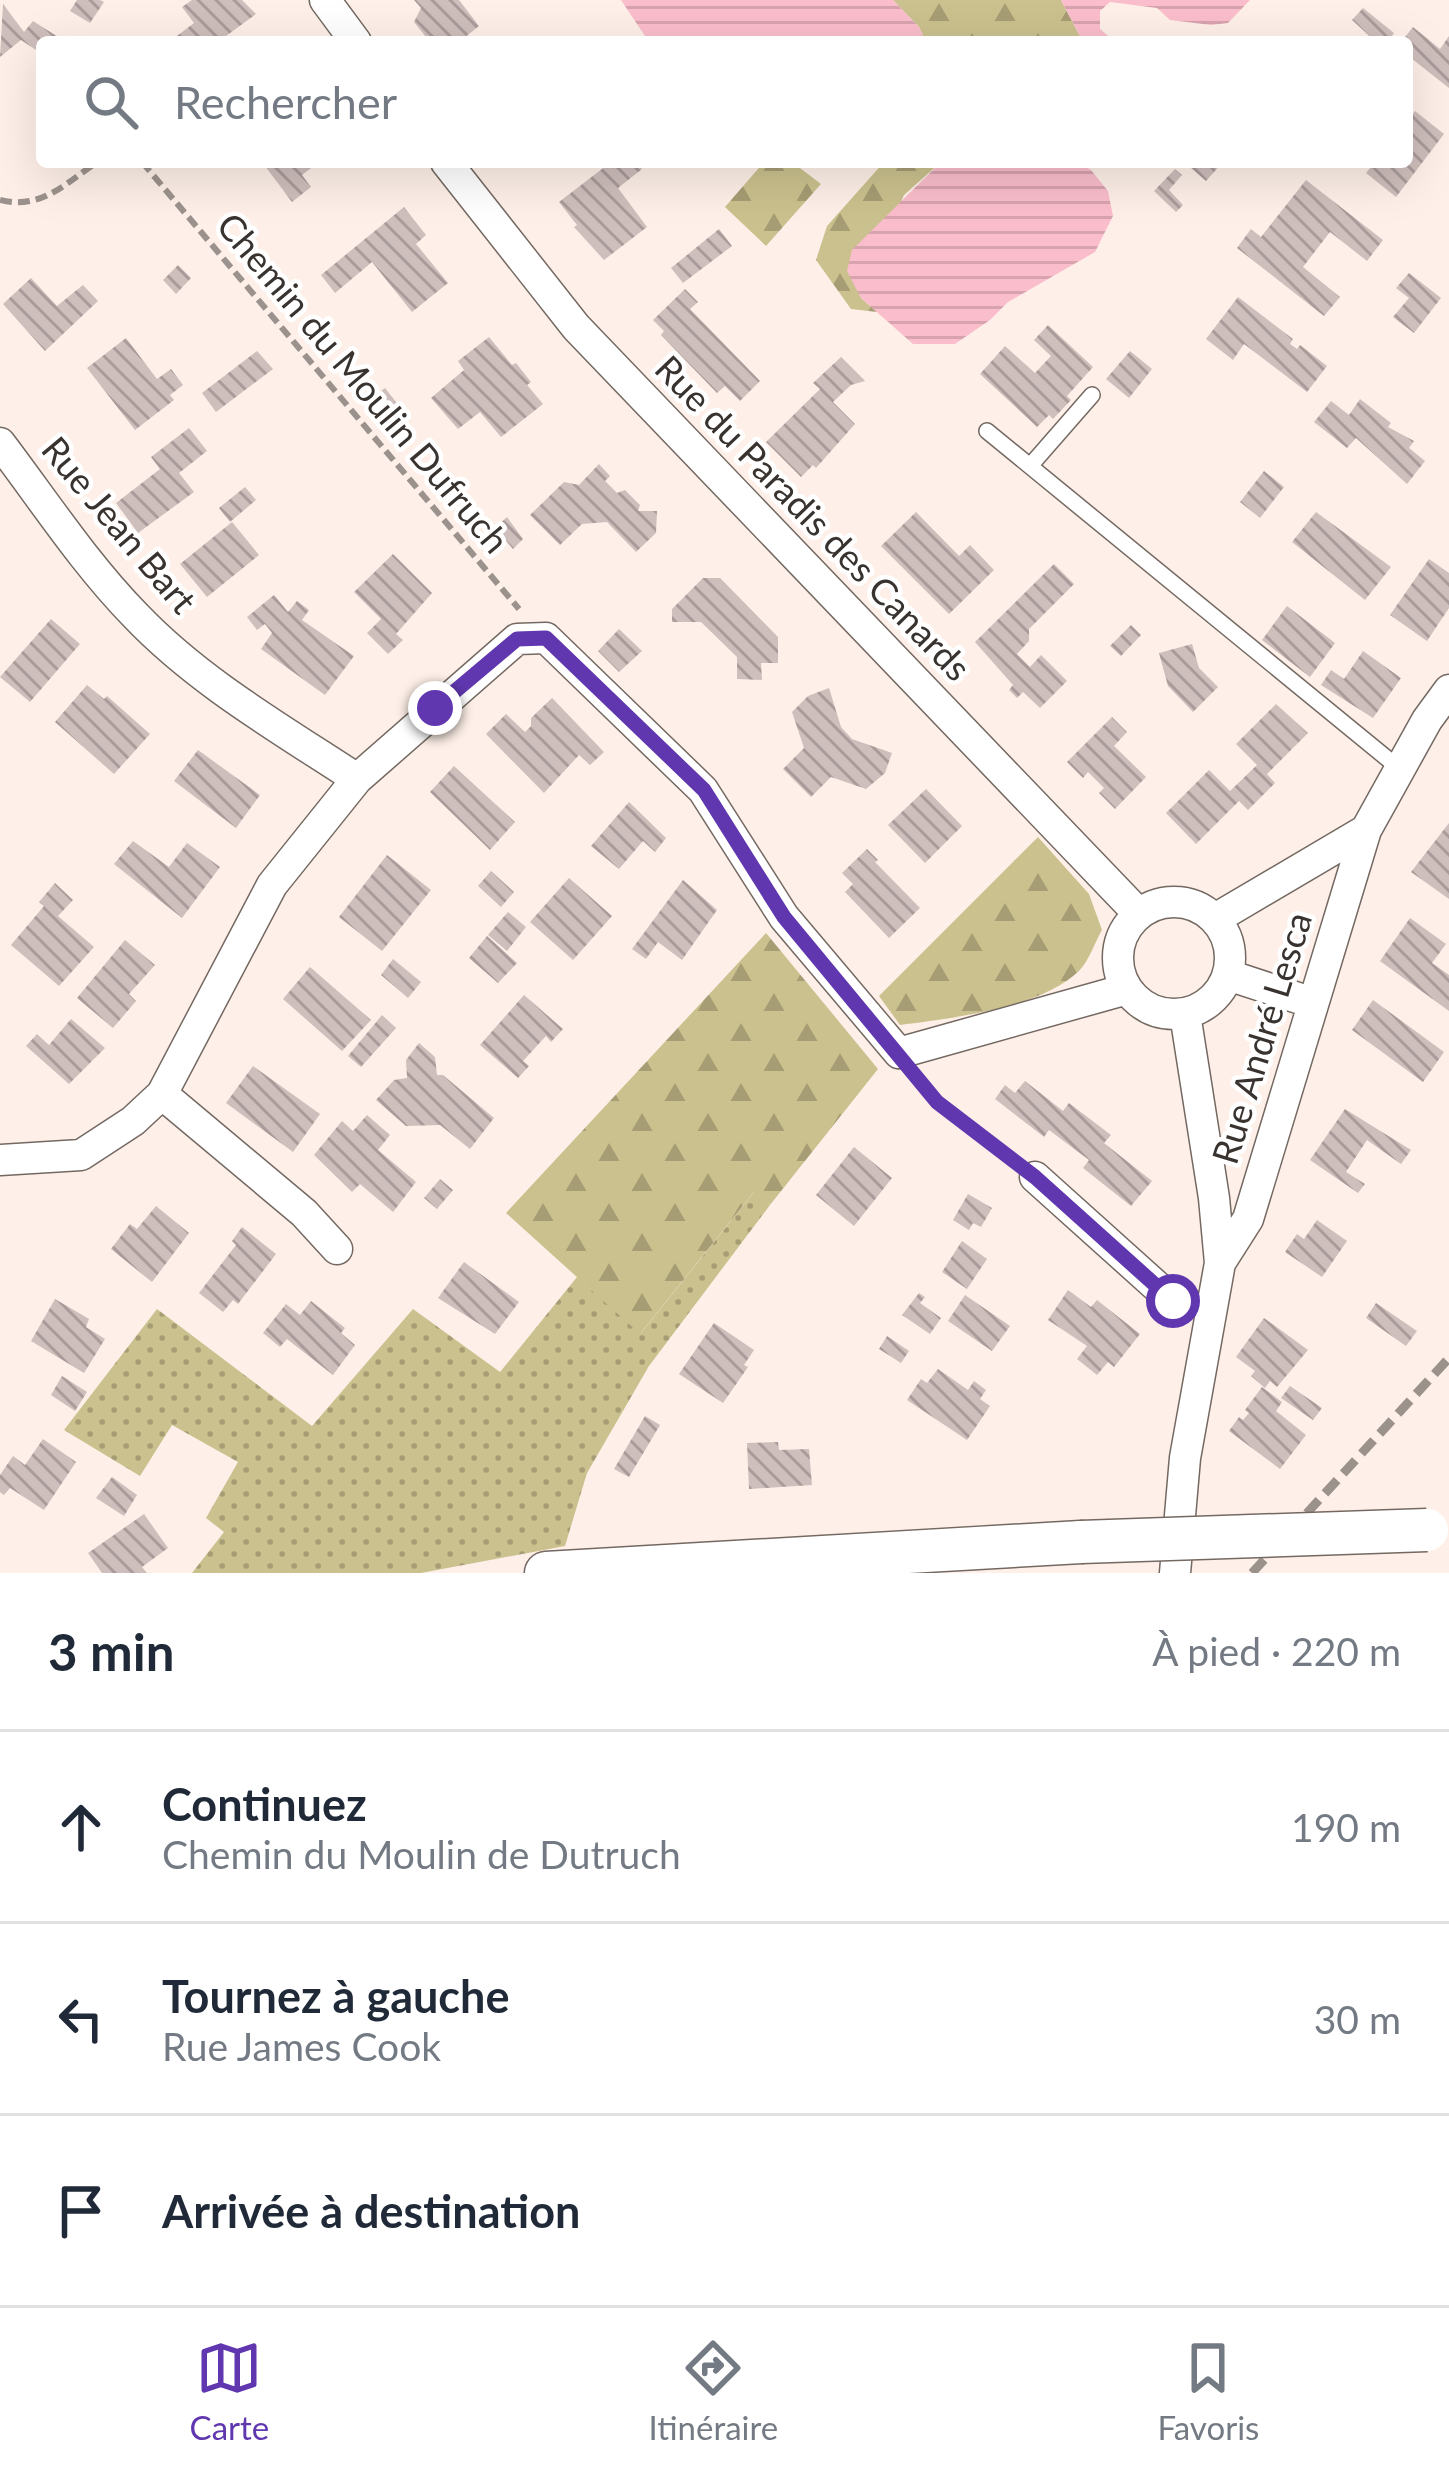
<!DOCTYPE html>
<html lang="fr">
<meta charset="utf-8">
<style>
:root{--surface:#fff;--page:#f2f2f3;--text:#1f2937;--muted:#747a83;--line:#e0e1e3;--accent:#6037af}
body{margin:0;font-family:Lato,sans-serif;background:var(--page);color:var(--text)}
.stop{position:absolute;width:36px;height:36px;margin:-27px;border:9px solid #6037af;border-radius:50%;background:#fff}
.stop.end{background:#6037af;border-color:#fff;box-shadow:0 3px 12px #0008}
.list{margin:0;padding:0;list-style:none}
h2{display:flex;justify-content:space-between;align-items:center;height:156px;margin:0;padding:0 48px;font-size:51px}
h2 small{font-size:39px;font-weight:400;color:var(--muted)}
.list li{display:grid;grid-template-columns:78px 1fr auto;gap:36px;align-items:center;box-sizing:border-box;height:192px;padding:0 48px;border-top:3px solid var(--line)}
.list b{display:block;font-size:45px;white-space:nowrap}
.list p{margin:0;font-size:39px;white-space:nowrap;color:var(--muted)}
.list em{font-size:39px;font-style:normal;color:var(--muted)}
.icon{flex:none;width:66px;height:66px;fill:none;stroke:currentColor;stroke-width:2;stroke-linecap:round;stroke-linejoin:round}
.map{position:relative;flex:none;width:1449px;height:1573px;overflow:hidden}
.search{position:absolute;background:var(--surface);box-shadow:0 12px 48px #0002;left:36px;right:36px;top:36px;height:132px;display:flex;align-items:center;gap:30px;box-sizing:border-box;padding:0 42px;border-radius:12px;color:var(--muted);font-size:45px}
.sheet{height:732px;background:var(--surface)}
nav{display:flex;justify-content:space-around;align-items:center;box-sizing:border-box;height:168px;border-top:3px solid var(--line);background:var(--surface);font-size:33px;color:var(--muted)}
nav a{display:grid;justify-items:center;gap:6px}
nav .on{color:var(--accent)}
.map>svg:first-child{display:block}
</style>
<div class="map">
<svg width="1449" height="1573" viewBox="0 0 1449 1573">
<defs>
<pattern id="grass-dots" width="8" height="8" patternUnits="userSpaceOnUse" patternTransform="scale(3)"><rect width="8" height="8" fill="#cbc18e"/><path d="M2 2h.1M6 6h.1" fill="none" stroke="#a69d74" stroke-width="1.8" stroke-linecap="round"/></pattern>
<pattern id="forest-firs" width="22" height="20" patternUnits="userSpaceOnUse" patternTransform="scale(3)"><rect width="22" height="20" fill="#cbc18e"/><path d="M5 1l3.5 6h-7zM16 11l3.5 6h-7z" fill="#a69d74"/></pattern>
<pattern id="water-rules" width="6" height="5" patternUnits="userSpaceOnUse" patternTransform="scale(3)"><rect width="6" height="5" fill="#fabdcb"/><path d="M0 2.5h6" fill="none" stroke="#d7a3af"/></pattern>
<pattern id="building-back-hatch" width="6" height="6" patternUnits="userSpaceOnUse" patternTransform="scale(3)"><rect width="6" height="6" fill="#cebebc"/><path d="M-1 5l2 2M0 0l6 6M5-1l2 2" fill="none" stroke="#a89b99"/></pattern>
</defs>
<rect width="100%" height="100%" fill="#fef0e8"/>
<path fill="url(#grass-dots)" d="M755,1191L770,1205L649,1366L587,1473L565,1546L421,1573H192L224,1532L206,1518L238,1462L172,1425L140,1476L64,1430L157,1309L312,1426L413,1309L500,1372L577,1277L641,1333Z"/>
<path fill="url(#forest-firs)" d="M893,0H1061L1083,42H926L919,27Z
M764,162H792L821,184L766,246L725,207Z
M884,162H941L904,195L861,298L877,312L851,309L816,260L827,226Z
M1038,837L1089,894L1102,930C1095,942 1089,961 1079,971C1039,1009 952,1018 900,1025L879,996Z
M766,933L878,1069L770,1205L754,1192L640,1334L506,1213Z"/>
<path fill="url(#water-rules)" d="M621,0H893L919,27L926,42H649Z
M1061,0H1250L1228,23L1211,25L1170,20L1157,8L1110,2L1100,11V29L1115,42H1083Z
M941,162H1078L1091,170L1108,191L1113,216L1095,252L1008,302L990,320L955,344H913L861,298L847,271L852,250Z"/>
<path fill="url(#building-back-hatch)" d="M77,0H100L104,2L90,23L70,11Z
M192,0H242L256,14L222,39L224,42H169L194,23L182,7Z
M414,0H459L479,26L459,42H430L414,22L421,8Z
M3,4L24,32L33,21L66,42H42V54L21,40L0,57Z
M1363,8L1394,33L1392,36L1399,42H1376L1352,20Z
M1413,27L1440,49L1449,36V88L1407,55V42H1401Z
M1415,111L1444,134L1396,197L1366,173L1375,162H1407V121Z
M262,162H319L302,175L311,187L292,202Z
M611,162H636L642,169L618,188L647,227L604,260L574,227L577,225L559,202Z
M1184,162H1223L1206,181Z
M1175,169L1182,175L1169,190L1183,205L1176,212L1154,191Z
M1306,180L1383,240L1367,261L1330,232L1303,267L1340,297L1324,316L1237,248L1251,229L1261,237Z
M404,207L426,235L416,244L448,283L412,312L372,262L335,293L321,275Z
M719,229L732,246L683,283L671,268Z
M178,265L191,278L176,294L163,280Z
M1409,273L1441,298L1414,333L1393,317L1409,298L1396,288Z
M31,278L57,306L83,285L98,301L45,351L3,304Z
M685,289L698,302L690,309L760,381L740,401L725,386L717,393L661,335L664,331L653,320Z
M1238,297L1293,339L1290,344L1297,349L1300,345L1327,366L1307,392L1244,344L1233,360L1206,339Z
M1048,325L1093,367L1067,396L1071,400L1053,419L1049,415L1037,427L980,374L1005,346L1035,373L1051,356L1034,340Z
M489,337L512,365L516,363L531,382L527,385L543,404L501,437L480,412L458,429L431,398L464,370L458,361Z
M126,338L157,379L171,369L183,385L170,395L174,400L135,430L87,368Z
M257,351L273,369L216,412L202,393Z
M1130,351L1152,369L1129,398L1106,379Z
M841,357L865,381L851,385L833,402L855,424L816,468L813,465L801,477L766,442L820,389L813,383Z
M385,388L400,407L389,417L372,398Z
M1360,399L1391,423L1388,427L1414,441L1409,448L1425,461L1407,484L1356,438L1347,448L1314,422L1331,401L1349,415Z
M189,428L207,451L179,473L194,492L138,533L116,503L160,469L151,457Z
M599,464L610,476L605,481L617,493L625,490L640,505L638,511H657L656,533L636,552L607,522L582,524L560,545L530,515L564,482L579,485Z
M1264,471L1284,487L1260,518L1240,502Z
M245,487L256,500L230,522L219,508Z
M916,512L959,556L970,545L994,570L949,614L881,546Z
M1316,512L1391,567L1365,600L1292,542Z
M507,517L523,539L513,549L495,528Z
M232,522L259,555L207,597L180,564Z
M393,554L432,593L396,634L403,640L388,654L367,633L381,619L354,592Z
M1429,559L1449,573V608L1427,641L1390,615Z
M1054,564L1074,584L1029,629V641L1017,654L1030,667L1041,655L1067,681L1040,708L1023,692L1017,698L1009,690L1013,685L975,642Z
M703,578H720L778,637V663H761L762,680L737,679V657L701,622H672V609Z
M274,595L288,612L297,601L309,610L302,620L354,656L325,695L261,649L272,633L265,624L257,630L247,617Z
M1287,606L1335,643L1310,677L1262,640Z
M51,619L80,644L30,702L0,677Z
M1131,625L1141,635L1121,656L1110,646Z
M619,629L642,651L619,672L598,651Z
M1192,644L1199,668L1218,687L1193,712L1168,686L1159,653Z
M1363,651L1401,678L1373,718L1321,685L1331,670L1344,679Z
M87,685L104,699L107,696L150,734L114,774L55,722Z
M829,688L841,727L852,739L892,753L885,773L866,789L831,777L811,797L783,769L804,748L792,712L808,696Z
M552,698L604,752L590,765L579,755L544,793L486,734L506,714L525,732L531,726V718Z
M1276,704L1308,733L1267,774L1275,783L1248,810L1239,801L1196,844L1166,813L1209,770L1230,791L1257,765L1236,744Z
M1112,717L1127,732L1114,746L1146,777L1115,809L1099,793L1104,788L1088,772L1083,778L1067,762Z
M198,750L260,795L236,828L174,781Z
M454,766L515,822L490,850L430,792Z
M926,789L962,826L925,863L888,825Z
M629,802L666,838L655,852L643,841L619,869L591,846Z
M1449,823V899L1411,872Z
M133,841L169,867L187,843L220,867L182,918L114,864Z
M867,849L878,860L875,862L920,908L889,938L845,892L853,884L842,873Z
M387,855L431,890L382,951L339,917Z
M491,871L514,892L501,907L478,886Z
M569,878L612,916L573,960L530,922Z
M683,880L717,910L682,960L658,942L646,959L632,949Z
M55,883L73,900L58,916L94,947L59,986L11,945L44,906L39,902Z
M508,912L526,927L507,951L488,935Z
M1410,918L1446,944L1432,963L1449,975V1011L1380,961Z
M487,936L517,963L498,983L469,958Z
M125,940L155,965L129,994L136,1001L113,1028L77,998Z
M393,959L421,982L408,998L381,975Z
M310,967L371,1020L342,1051L283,999Z
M524,995L563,1029L551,1042L546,1036L523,1061L529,1066L518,1078L480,1045Z
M1373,1000L1444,1052L1423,1082L1352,1030Z
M382,1015L396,1028L361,1067L348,1056Z
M71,1019L105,1048L69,1084L26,1046L37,1034L49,1045Z
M419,1043L435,1057L437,1075H443L494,1118L470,1149L440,1125L406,1126L376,1100L394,1080L407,1078L406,1060Z
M253,1066L320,1114L293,1152L226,1103Z
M1025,1081L1063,1111L1069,1103L1111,1135L1104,1143L1152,1181L1131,1206L1083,1168L1089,1160L1049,1130L1044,1137L995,1099L1005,1085L1015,1093Z
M1345,1109L1411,1150L1401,1164L1367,1140L1346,1172L1365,1184L1358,1193L1310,1160Z
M367,1115L390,1135L378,1150L416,1182L393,1212L360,1184L352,1192L314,1155L342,1121L353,1131Z
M854,1147L892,1178L854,1226L816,1195Z
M440,1179L453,1190L437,1209L424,1198Z
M968,1194L992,1208L981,1227L973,1223L969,1230L953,1220Z
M156,1206L189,1233L152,1282L111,1249L130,1224L137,1229Z
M1317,1220L1347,1241L1322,1277L1285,1252L1297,1234L1304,1239Z
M242,1227L276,1254L238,1304L233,1300L223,1312L199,1293L236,1245L232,1241Z
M962,1241L987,1259L967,1289L942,1272Z
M464,1262L519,1302L495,1334L438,1298Z
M1068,1290L1091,1307L1097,1300L1140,1334L1114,1367L1108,1362L1097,1375L1077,1359L1087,1346L1048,1320Z
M919,1293L925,1297L920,1303L941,1318L930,1334L902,1315Z
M965,1295L1010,1326L992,1351L948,1321Z
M55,1299L89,1319L86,1327L105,1339L84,1373L31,1341Z
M311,1301L345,1328L341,1333L355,1345L333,1375L287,1339L280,1347L263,1333L286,1304L300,1315Z
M1376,1303L1417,1331L1406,1346L1366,1318Z
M1264,1318L1308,1350L1277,1387L1270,1381L1265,1388L1251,1376L1255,1371L1236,1357Z
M714,1323L754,1350L744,1365L748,1367L723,1403L679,1374Z
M887,1336L909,1351L901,1363L879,1349Z
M938,1369L968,1390L974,1381L986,1390L980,1399L990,1406L967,1440L907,1400L921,1379L927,1383Z
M62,1376L87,1392L75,1411L51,1395Z
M1290,1386L1322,1408L1313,1420L1281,1398Z
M1262,1387L1282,1402L1276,1411L1306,1435L1280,1469L1229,1431L1239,1417L1243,1420L1249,1413L1245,1410Z
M645,1416L660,1425L629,1477L614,1469Z
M43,1439L76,1462L44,1510L10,1488L4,1495L0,1492V1475L13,1456L25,1465Z
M778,1442L779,1450L809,1449L812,1485L749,1489L747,1443Z
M112,1477L137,1495L124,1516L96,1498Z
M144,1514L168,1548L142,1567L147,1573H102L88,1553Z"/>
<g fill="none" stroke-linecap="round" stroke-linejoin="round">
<g stroke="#746962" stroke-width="18">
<path id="service" d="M987,431L1400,769
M1030,466L1092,395"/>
</g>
<g stroke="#746962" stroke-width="33">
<path id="minor" d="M325,0L356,42
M446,162L576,327L1139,914
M0,443C44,501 85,564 136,616C199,682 281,729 357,779
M1118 958a56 56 0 1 1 112 0a56 56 0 1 1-112 0Z
M1215,919L1366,830L1427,720L1449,690
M1228,975L1313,1003
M162,1094L304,1213L337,1249
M0,1160L81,1155L133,1121L162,1094L272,885L357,779L517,639L546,638L703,790L784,917L899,1053L1127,989
M1035,1177L1173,1301
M1220,1263L1248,1219L1366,830
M1175,1573L1185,1458L1220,1263L1214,1198L1185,1014"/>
</g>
<g stroke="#746962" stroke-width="45">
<path id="secondary" d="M546,1573L1081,1542"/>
</g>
<path stroke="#9c928d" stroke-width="6" stroke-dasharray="12 6" stroke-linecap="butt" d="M142,162L519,609
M0,200C41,210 65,184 97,162
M919,1079L937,1102L1013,1160"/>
<use href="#service" stroke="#fff" stroke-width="15"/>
<use href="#minor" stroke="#fff" stroke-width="30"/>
<use href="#secondary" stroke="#fff" stroke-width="42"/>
<path stroke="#9c928c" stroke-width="9" stroke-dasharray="18 9" stroke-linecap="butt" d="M1252,1573L1449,1358"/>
<g stroke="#746962" stroke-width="45" stroke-linecap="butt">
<path id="secondary-bridge" d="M1081,1542L1427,1530"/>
</g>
<use href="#secondary-bridge" stroke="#fff" stroke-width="42"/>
</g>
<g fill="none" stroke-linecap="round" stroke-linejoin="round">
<path stroke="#6037af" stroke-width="15" d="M435,708L517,639L546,638L704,790L784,917L937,1102L1035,1177L1173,1301"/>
</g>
<g text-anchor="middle" stroke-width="9" stroke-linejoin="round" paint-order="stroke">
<g font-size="36" fill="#393330" stroke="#fff">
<text transform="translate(363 383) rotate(50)" y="13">Chemin du Moulin Dufruch</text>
<text transform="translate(813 518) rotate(46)" y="13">Rue du Paradis des Canards</text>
<text transform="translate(119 525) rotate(50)" y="13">Rue Jean Bart</text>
<text transform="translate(1262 1038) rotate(-73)" y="13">Rue André Lesca</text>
</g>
</g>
</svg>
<div class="stop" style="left:1173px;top:1301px"></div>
<div class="stop end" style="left:435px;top:708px"></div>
<div class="search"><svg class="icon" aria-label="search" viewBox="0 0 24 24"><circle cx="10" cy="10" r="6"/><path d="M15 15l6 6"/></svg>Rechercher</div>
</div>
<section class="sheet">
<h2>3 min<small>À pied · 220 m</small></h2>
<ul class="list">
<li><svg class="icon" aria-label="ahead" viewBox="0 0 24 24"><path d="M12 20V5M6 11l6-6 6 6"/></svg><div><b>Continuez</b><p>Chemin du Moulin de Dutruch</p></div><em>190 m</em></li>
<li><svg class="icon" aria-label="left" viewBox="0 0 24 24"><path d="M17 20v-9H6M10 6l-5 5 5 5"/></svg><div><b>Tournez à gauche</b><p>Rue James Cook</p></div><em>30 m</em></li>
<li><svg class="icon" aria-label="arrive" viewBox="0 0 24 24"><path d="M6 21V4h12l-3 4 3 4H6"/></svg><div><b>Arrivée à destination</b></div></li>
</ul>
</section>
<nav>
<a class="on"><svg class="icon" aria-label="map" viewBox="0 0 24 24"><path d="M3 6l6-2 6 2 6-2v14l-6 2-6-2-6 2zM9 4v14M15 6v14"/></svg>Carte</a>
<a><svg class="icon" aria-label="directions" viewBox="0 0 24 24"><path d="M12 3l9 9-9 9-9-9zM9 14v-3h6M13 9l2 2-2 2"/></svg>Itinéraire</a>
<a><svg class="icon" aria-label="saved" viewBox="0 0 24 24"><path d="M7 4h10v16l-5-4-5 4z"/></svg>Favoris</a>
</nav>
